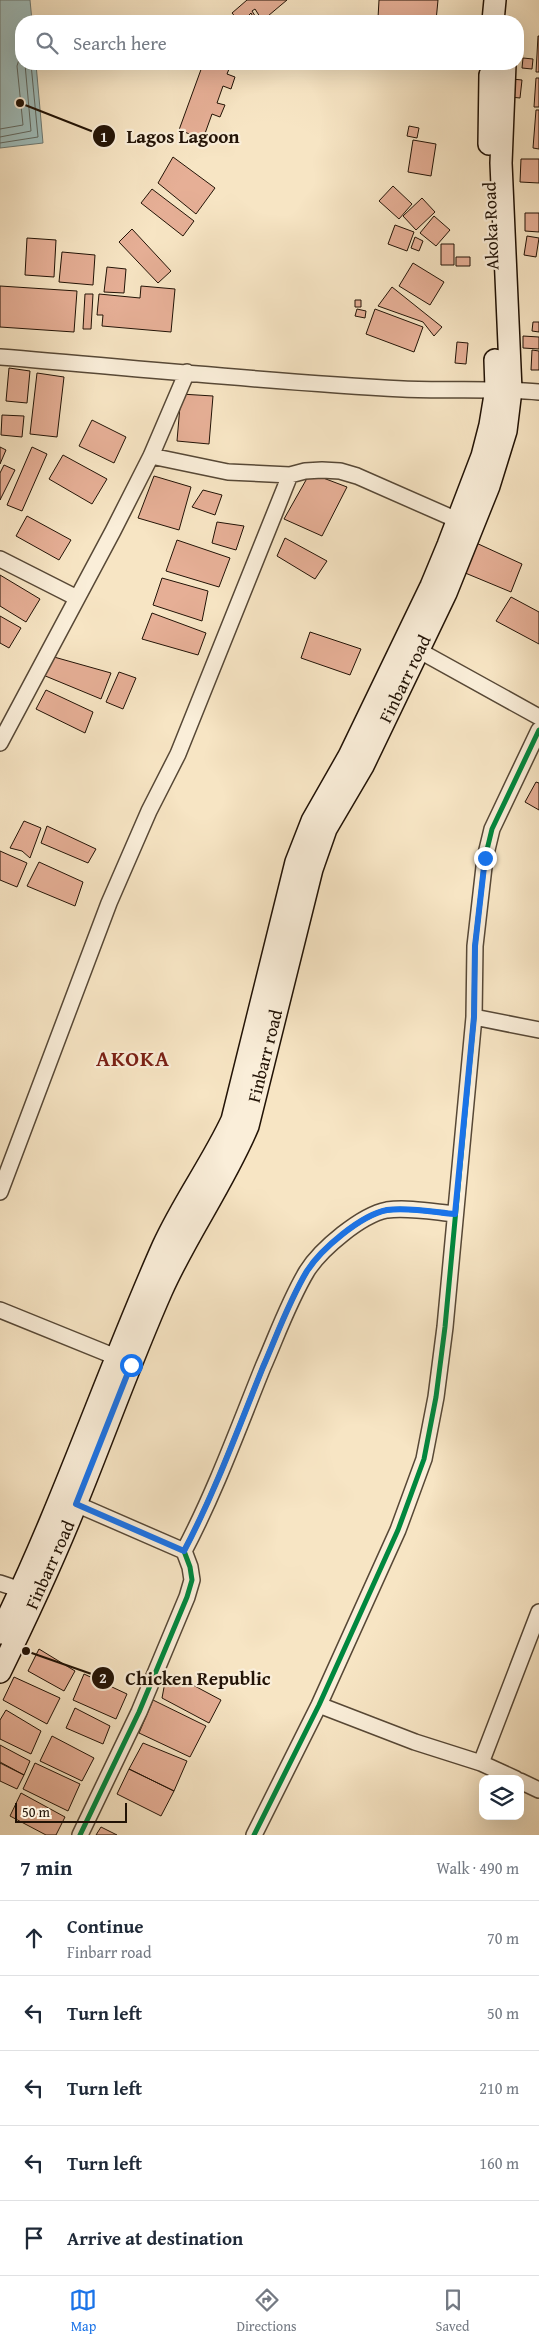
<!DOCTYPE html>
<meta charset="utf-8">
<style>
:root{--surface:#fff;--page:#f6f6f7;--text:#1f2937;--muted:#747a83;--line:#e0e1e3;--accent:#1a73e8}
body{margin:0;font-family:"Gentium Book Plus",serif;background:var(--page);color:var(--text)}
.controls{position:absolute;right:15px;bottom:15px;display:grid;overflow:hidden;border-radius:10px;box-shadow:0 5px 20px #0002}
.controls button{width:45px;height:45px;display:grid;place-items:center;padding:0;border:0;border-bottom:1px solid var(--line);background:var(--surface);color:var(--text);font:25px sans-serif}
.scale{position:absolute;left:15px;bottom:12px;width:112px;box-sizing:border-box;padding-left:5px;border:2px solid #221306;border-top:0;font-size:14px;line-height:18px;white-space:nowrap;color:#221306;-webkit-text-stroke:4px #faeed9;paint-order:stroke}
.stop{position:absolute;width:15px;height:15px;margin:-11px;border:4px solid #1a73e8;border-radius:50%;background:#fff}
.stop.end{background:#1a73e8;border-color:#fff;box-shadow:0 1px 5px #0008}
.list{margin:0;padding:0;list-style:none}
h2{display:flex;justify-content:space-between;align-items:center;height:65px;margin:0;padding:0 20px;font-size:21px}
h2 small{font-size:16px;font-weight:400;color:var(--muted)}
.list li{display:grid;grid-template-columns:32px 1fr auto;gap:15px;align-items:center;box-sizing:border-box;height:75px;padding:0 20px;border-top:1px solid var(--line)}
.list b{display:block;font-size:19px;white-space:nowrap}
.list p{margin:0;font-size:16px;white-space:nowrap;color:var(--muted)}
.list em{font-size:16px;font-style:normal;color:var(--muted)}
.icon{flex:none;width:28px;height:28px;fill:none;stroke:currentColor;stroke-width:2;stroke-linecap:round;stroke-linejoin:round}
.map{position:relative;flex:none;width:539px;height:1835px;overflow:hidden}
.search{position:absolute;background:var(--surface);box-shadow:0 5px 20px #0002;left:15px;right:15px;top:15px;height:55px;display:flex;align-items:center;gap:12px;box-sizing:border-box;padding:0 18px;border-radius:20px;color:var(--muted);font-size:19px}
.sheet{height:440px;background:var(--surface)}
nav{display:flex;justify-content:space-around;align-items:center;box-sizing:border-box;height:70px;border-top:1px solid var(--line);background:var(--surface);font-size:14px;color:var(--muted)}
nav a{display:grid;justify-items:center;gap:2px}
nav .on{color:var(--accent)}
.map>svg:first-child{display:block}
</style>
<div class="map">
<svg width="539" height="1835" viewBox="0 0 539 1835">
<rect width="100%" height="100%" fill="#f7e5c4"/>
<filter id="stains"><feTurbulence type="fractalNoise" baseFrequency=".004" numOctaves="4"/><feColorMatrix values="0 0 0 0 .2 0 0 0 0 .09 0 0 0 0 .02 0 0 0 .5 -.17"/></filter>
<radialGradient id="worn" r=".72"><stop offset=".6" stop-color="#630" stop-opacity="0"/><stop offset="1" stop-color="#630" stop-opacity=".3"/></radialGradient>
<path fill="#9fbdbb" stroke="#6d7973" d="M0,0H30L32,21H21V64H36L43,143L0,148Z"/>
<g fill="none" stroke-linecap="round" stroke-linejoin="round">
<path stroke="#606860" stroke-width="1" d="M0,129L23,125L17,66L21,53
M0,137L31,131L25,64
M0,143L38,137L31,64"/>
</g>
<path fill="#e6af96" stroke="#221306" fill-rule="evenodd" d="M247,0H287L262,21H255L251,13L249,15L253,21L247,17L245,18L248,21H239L232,13ZM255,9L260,17L257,19L252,11Z
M379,0H438L436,21H390V19L378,18Z
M538,36H539V72H536Z
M523,58L533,59L532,69L522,68Z
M203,64H231L227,74L235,77L231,89L223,86L217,103L225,105L220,117L212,114L203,139L179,130Z
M536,78H539V107H534Z
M512,79L522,80L520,98L510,97Z
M536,110H539V149L533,148Z
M409,126L419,128L417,138L407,136Z
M413,140L436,144L431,176L408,172Z
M173,157L215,188L196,214L158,183Z
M521,159H539V183L520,182Z
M393,186L412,204L399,219L379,201Z
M152,189L194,221L183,236L141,203Z
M422,198L435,212L416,230L403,216Z
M525,213H539V232L525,231Z
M434,216L450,230L436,246L420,233Z
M395,225L414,232L407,251L388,244Z
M132,229L171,271L158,283L119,242Z
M527,236L539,238L536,257L524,255Z
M415,237L423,241L419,251L411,248Z
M27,238L56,240L54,277L25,275Z
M441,244H454V265H441Z
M62,252L95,255L93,285L59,282Z
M456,257H470V266H456Z
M413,263L444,282L430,305L399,286Z
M107,267L126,269L124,293L104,292Z
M0,286L77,291L74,332L0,327Z
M141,286L175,289L171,332L102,326L103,315H97L99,294L140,298Z
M392,287L442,327L434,336L423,322L378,306Z
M85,294H93L91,329H83Z
M355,300H361V307H355Z
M357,309L366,311L365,318L355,316Z
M375,309L423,327L414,352L366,334Z
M533,322H539V332L532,331Z
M523,336L539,337V349L523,348Z
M457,342L468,343L466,364L455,363Z
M532,350L539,351V370H531Z
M9,368L30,371L27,403L6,401Z
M37,373L64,377L57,437L30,434Z
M181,394L213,396L209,444L177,441Z
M2,415L24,416L22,437L1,435Z
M92,420L126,437L114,463L79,446Z
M0,447L6,450L0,464Z
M32,447L47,454L22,511L7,505Z
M63,455L107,479L92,504L49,479Z
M4,465L15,470L0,500V473Z
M310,473L347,487L322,536L284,519Z
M154,476L191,487L179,530L138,518Z
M203,490L222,495L215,515L192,507Z
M27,516L71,540L59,560L16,536Z
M217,522L244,526L236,550L212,543Z
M285,538L327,561L315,579L277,556Z
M177,540L230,558L219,587L166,571Z
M474,542L522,564L511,592L458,570Z
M0,575L40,599L26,622L0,606Z
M162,578L208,591L202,621L153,605Z
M511,597L539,612V644L496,621Z
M152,613L206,633L198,655L142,639Z
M0,616L21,628L9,648L0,643Z
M310,632L361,649L350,675L301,658Z
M54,657L111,673L101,699L43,675Z
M119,672L136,678L123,709L106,702Z
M46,690L93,712L85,733L36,709Z
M536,782L539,783V810L525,802Z
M24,821L41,828L30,858L22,851L10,848Z
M47,826L96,849L88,863L41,843Z
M0,851L27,863L17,887L0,880Z
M39,862L83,882L75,906L27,886Z
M39,1649L75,1671L64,1691L28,1671Z
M84,1674L127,1694L116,1719L73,1700Z
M174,1675L221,1700L209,1723L162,1698L165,1682L170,1683Z
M14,1677L60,1698L47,1724L3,1700Z
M153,1700L206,1726L190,1757L139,1733Z
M75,1708L110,1726L103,1744L66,1728Z
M6,1710L41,1731L31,1754L0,1739V1720Z
M52,1736L94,1758L82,1781L40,1761Z
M143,1743L187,1761L174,1791L129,1769Z
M0,1745L30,1761L24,1775L0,1762Z
M0,1763L24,1775L17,1789L0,1781Z
M35,1763L80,1784L68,1811L23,1789Z
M129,1769L174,1791L161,1816L117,1794Z
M21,1793L65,1817L56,1835H46L10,1816Z
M101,1827L117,1835H96Z"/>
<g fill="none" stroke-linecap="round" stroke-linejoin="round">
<g stroke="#574836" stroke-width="18">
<path id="street" d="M0,357C134,368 269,382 403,389C448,391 494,388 539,392
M151,456L228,472L290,475L305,471L322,470L340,471L357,476L457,520
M0,559L77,598
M418,650L539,717
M0,743L113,531L151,456L187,372
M474,1017L539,1030
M0,1192L109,903L149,811L178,754L290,475
M0,1310L116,1357
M76,1504L184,1551
M0,1583L21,1590
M319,1705L415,1742L481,1763L516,1779
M481,1763L539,1612
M520,1781L539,1790
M80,1835L139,1712L187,1597L192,1580L190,1567L184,1551C215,1492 238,1429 263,1367C277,1335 289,1301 307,1271C321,1249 361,1215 387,1210C408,1207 434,1212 455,1214
M254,1835L319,1705L398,1530L424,1459L436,1397L445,1327L474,1017L475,946L485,858L492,829L539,730"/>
</g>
<g stroke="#221306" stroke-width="24">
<path id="secondary" d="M493,21L495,0
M489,144L490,75
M0,1633C62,1507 106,1374 163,1246C183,1202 212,1163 232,1120L296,862L312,821L349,756L431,586L448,545L482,456L490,425L496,389L495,360
M0,1672C27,1617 53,1561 76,1504C105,1433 131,1360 162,1290C187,1234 224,1183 248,1126L312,869L326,829L363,766L446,593L489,486L506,431L511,390L501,163L505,64"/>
</g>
<use href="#street" stroke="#faeed9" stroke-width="15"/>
<use href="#secondary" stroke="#faeed9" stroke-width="21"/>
<g stroke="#faeed9" stroke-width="8">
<path id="cycleway" d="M80,1835L139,1712L187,1597L192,1580L190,1567L184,1551C215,1492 238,1429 263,1367C277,1335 289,1301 307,1271C321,1249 361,1215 387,1210C408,1207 434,1212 455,1214
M254,1835L319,1705L398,1530L424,1459L436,1397L445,1327L474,1017L475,946L485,858L492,829L539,730"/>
</g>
<use href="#cycleway" stroke="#00873e" stroke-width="5"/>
</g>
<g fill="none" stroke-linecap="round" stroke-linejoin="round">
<path stroke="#1a73e8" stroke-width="6" d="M131,1365L76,1504L184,1551C215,1492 238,1429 263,1367C277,1335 289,1301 307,1271C321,1249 361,1215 387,1210C408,1207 434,1212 455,1214L474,1017L475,946L485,858"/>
</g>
<g text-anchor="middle" stroke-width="4.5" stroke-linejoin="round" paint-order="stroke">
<g font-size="18" fill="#221306" stroke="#faeed9">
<text transform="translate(491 226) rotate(-92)" y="6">Akoka Road</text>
<text transform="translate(405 679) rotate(-64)" y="6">Finbarr road</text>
<text transform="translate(265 1056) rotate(-76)" y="6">Finbarr road</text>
<text transform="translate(50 1565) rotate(-66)" y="6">Finbarr road</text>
</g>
<g font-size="22" font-weight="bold" letter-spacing="1" fill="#7a1f14" stroke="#faeed9">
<text x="133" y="1066">AKOKA</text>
</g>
</g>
<path fill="none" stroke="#221306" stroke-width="2" d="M20 103L104 136M26 1651L103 1678"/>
<g fill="#221306" stroke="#faeed9" stroke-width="2">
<circle cx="20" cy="103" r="5"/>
<circle cx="26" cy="1651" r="5"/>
<circle cx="104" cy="136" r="12"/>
<circle cx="103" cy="1678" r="12"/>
</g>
<g font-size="15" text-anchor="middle" font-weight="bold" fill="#fff">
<text x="104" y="142">1</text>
<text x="103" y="1683">2</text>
</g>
<g font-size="19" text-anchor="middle" font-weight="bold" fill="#221306" stroke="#faeed9" stroke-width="4.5" stroke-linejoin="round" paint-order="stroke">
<text x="183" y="143">Lagos Lagoon</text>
<text x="198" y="1685">Chicken Republic</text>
</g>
<rect width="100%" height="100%" filter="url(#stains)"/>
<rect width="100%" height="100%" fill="url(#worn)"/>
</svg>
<div class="controls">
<button><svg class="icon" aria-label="layers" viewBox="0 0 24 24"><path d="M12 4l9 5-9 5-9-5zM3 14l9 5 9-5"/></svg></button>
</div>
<div class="scale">50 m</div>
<div class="stop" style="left:131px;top:1365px"></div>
<div class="stop end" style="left:485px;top:858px"></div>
<div class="search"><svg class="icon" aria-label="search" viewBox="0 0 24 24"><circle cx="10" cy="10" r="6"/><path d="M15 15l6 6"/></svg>Search here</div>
</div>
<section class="sheet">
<h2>7 min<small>Walk · 490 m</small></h2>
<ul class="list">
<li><svg class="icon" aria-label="ahead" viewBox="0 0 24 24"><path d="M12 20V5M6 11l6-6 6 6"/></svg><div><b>Continue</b><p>Finbarr road</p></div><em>70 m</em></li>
<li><svg class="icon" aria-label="left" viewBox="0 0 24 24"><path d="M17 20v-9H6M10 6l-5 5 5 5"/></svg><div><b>Turn left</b></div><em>50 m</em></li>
<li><svg class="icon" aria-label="left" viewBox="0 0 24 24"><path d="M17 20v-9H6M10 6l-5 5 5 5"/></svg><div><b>Turn left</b></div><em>210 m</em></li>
<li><svg class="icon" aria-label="left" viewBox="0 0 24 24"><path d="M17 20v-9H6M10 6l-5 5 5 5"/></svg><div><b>Turn left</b></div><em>160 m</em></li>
<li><svg class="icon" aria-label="arrive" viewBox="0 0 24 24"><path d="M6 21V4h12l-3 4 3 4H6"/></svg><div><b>Arrive at destination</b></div></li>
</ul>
</section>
<nav>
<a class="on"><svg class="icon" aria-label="map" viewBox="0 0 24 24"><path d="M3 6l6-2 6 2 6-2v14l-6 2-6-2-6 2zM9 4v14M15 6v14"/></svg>Map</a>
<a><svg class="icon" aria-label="directions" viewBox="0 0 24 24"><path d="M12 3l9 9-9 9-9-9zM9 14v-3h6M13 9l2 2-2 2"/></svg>Directions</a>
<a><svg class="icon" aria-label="saved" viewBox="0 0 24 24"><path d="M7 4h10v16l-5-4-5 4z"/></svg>Saved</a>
</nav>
